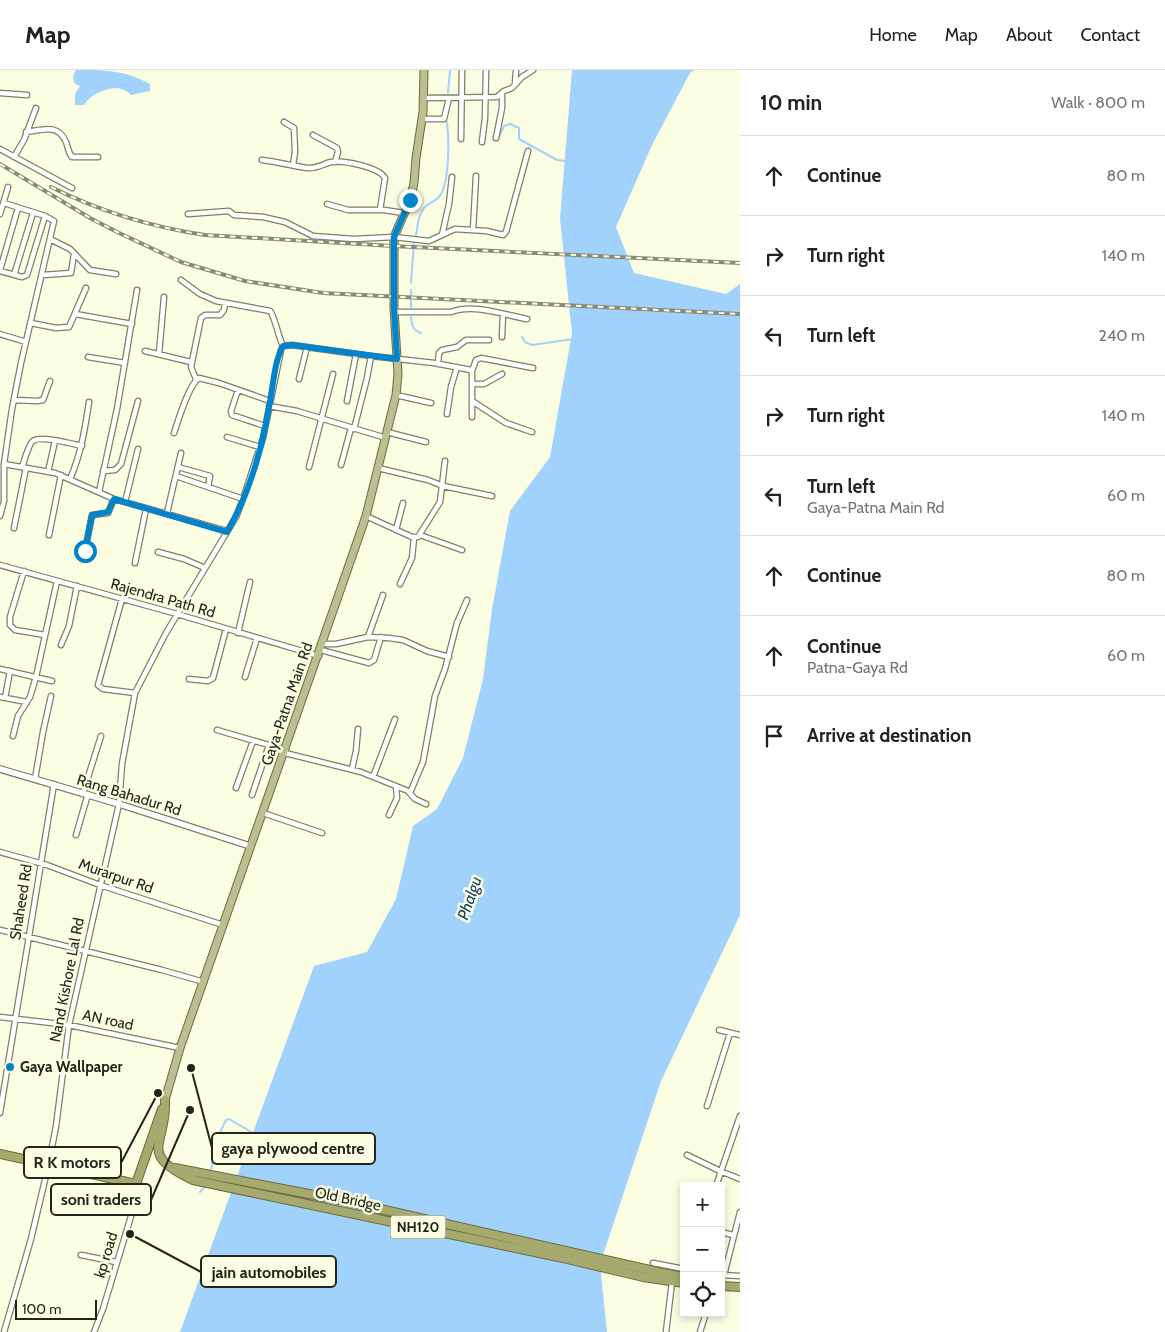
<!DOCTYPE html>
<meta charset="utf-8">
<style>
:root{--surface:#fff;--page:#f6f6f6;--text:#222;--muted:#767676;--line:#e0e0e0}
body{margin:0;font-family:Cabin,sans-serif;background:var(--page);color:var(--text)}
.controls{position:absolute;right:15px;bottom:15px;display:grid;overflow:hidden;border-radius:0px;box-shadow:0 2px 8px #0003}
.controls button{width:45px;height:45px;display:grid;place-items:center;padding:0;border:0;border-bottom:1px solid var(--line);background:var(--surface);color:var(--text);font:25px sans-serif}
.scale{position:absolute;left:15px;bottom:12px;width:82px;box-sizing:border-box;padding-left:5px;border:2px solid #23241a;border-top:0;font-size:14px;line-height:18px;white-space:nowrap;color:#23241a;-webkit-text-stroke:4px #fbfee2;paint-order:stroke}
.stop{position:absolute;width:15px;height:15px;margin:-11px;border:4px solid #0283cb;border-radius:50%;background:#fff}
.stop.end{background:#0283cb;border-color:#fff;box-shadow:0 1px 5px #0008}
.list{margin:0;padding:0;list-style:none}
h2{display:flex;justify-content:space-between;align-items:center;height:65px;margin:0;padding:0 20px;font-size:21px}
h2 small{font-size:16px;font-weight:400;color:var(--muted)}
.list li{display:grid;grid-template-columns:32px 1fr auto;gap:15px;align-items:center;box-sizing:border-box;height:80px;padding:0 20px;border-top:1px solid var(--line)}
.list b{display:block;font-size:19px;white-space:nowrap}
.list p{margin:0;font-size:16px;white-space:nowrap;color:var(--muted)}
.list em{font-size:16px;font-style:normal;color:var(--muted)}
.icon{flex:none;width:28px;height:28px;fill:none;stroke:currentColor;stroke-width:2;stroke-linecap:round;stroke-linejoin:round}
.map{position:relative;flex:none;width:740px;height:1262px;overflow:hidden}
header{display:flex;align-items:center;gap:30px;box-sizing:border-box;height:70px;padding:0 25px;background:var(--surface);border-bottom:1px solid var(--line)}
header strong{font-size:24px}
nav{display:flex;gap:28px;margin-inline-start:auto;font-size:18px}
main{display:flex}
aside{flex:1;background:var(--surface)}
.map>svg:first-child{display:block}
</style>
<header>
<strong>Map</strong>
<nav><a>Home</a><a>Map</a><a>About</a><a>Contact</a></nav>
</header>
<main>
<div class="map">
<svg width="740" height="1262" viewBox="0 0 740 1262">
<rect width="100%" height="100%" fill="#fbfee2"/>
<path fill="#a1d2fb" d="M76,0C105,0 125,0 150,14V21L131,25C129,23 127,21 124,20C112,14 90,24 84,35H75V24L80,16L74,13L73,6Z
M572,0H694L690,3L652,75L616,157L634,203L726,224L740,214V845L661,1011L600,1194L607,1262H180L314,896L367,882L396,829L413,756L437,739L463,688L483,609L492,539L510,441L550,387L572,263L560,149Z"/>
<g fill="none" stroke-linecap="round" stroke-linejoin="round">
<path stroke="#a1d2fb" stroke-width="2" d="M448,23L450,0
M499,67L504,56L510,54L519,58V69L557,90L565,91
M416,165C418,155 418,143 426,136C430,133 435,131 439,127C450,114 449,69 447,52
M411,213L414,173
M411,238V220
M411,247C412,255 412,260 421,263
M522,267L525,272L532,275L573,269
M211,1103L214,1075L226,1050L229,1049L253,1063
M200,1122L207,1115"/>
<g stroke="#7d8067" stroke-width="7">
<path id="minor" d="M515,14L516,0
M0,23L27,25
M423,28L497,27L504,21L512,18L522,7L533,0
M422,49H444L449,28
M284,52L294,58L295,82L293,95
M26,62C42,60 58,53 66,72C68,77 68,82 72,87H98
M313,65L337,78L338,82L335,92
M496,68L502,38V23
M461,69L462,0
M482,72L485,48L486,0
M0,79L72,118
M14,87L24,70L36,38
M262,90C278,92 293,96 308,98C316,99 323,94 331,92C343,90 379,97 385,108L380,140
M327,134L348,140H384L404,143
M0,144L8,117
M188,144L229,141L234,145L263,147L285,152L313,166L354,169L394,167L429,171L455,159L487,161L503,165L506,162L528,81
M473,160L476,106
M442,165L449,134L452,107
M50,169L70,179L90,200L116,204
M0,200L18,138
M0,201L22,207L27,205L45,146
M14,205L33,143
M43,205L71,203L74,184
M181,210L200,224L216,231L270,241C275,247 278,266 283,276
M394,242H451C474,233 504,245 527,249
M75,244L132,254
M31,253L56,258L69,257L86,218
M0,264L26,272
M502,267L503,244
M145,281L191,292
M159,284L164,227
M88,287L125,293
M438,293L439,283L442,280L457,277L466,270H489
M472,301L476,290L481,288L533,298
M196,309L191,297L201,248L205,245H220L224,240L225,234
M299,309L307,277
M472,314H484L502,304
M238,320L231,341L232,345L265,356
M396,325L431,333
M14,330L37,331L43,330L50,311
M347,331L356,284
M472,331L506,353L532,362
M269,336L297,341L386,368
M447,344L451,317L457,297
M354,359L367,308L371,286
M387,362L426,372
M174,363C178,351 189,314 199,308L219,313L270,331
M227,367L260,377
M4,394L55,403L114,429L227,461
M341,395L351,358
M22,397C24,392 29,373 33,371C40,365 73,374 82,376
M178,397L210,406L208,417
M309,397L333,304
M378,398L428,410L443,416L492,426
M103,401L115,400L121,394L138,331
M48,402L55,371
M176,406L243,429
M70,409C81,384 85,359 89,332
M99,422L117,339L137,220
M125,432L138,379
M167,443L181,383
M0,446L4,431V394L12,339L21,293L54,151L45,146L4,133
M366,446L412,467H418L440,432L445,391
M14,458L26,398
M396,460L403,433
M49,465L61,405
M420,465L462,480
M85,481L92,445L108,443L114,429
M158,482L184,489L205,498
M135,493L146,439
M0,495L177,544L319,586
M24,501L10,547V555L15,560L45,565
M400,514L412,488L414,468
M122,529L98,615L103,619L135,623
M238,563L250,512
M368,567L383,525
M323,574H336L368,567L389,568L403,570L427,581L449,587
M61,575L69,556L77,516
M321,580L369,593L374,590L381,567
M0,599L52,611
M245,607L257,568
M189,609L208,611L213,608L226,559
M0,627L27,632
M5,628L10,601
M217,660L286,680
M13,666L18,646L30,627L36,607L57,511
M285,683L361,702L408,721L415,729L426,734
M352,699L356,681L358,659
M373,707L395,649
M35,709L43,662L51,626
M236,718L253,671
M83,723L101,666
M410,723L423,692L435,626L445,599L457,553L467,530
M252,725L269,675
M263,743L322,763
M389,745L397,728L396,716
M76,765L88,724
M0,782L47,795L100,815L223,855
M0,860L162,900L204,912
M0,947L69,955L180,978
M719,960L740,965
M707,1036L730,963
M0,1043L54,714
M687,1085L720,1101L740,1109
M716,1116L740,1046
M721,1162L733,1165
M81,1185L116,1192
M653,1193L684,1199
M721,1205L740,1206
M724,1205L740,1142
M4,1262L31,1169L49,1093L56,1056L69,955L119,734L122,694L135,623L166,563L236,447L243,429L263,368L281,280L283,276L292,275L371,286L434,293L471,300L472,303V347
M94,1262L103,1239L135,1133L136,1114
M666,1262L672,1212
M700,1262L706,1243"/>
</g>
<g stroke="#7d8067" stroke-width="8">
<path id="tertiary" d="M0,699L119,734L250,776"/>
</g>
<g stroke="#696d39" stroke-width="9">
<path id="primary" d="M165,1030L180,978L348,498L366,446L396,325L398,304L394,239V167L410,130L414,113L416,88L423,42L424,0"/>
</g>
<g stroke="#696d39" stroke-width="10">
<path id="trunk" d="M165,1030C167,1076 136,1083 193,1110L563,1188L643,1207L684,1213
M0,1084L136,1114L162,1039
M175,1098L345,1131L663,1203L684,1207
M721,1216L740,1217"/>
</g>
<use href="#minor" stroke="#fff" stroke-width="4.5"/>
<use href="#tertiary" stroke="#fff" stroke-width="5.5"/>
<use href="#primary" stroke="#bcbf92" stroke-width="7"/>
<use href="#trunk" stroke="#a6aa6e" stroke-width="8"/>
<g stroke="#898b78" stroke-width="4">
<path id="rail" d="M0,94L90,148L117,162L181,192L245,211L323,223L740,244
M51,117C99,141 151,157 205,165L393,176L740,193"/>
</g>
<use href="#rail" stroke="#fbfee2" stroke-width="2" stroke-dasharray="5.5" stroke-linecap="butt"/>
</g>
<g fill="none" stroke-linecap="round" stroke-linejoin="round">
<path stroke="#0283cb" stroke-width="6" d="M85,481L92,445L108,442L114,429L227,462C249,424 262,379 269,337C273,319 274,291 283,276L292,275L397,289L394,238V167L410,130"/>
</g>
<circle fill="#0283cb" stroke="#fbfee2" stroke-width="2" cx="10" cy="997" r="5"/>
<g text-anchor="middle" stroke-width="5" stroke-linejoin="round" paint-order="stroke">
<rect fill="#fbfee2" stroke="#646556" stroke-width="1" x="390.5" y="1145.5" width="55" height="23" rx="4"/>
<g font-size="14" font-weight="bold" fill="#23241a">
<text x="418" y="1162">NH120</text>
</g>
<g font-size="15" fill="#23241a" stroke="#fbfee2">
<text transform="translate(163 528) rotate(16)" y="5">Rajendra Path Rd</text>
<text transform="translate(287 634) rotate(-71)" y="5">Gaya-Patna Main Rd</text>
<text transform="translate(129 725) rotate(17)" y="5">Rang Bahadur Rd</text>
<text transform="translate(116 806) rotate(19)" y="5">Murarpur Rd</text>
<text transform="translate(21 832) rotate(-81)" y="5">Shaheed Rd</text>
<text transform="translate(67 910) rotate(-79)" y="5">Nand Kishore Lal Rd</text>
<text transform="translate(108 950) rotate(12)" y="5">AN road</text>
<text transform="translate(348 1129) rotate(12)" y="5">Old Bridge</text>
<text transform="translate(106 1185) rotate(-73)" y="5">kp road</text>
</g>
<g font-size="15" font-weight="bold" fill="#23241a" stroke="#fbfee2" text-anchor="start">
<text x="20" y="1002">Gaya Wallpaper</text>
</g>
<g font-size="16" font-style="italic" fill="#114061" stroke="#fbfee2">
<text transform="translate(469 828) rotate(-71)" y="6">Phalgu</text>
</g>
</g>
<path fill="none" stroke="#23241a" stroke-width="2" d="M191 998L212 1078M158 1023L121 1093M190 1040L151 1130M130 1164L201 1202"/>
<g fill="#23241a" stroke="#fbfee2" stroke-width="2">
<circle cx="191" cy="998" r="5"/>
<circle cx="158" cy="1023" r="5"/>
<circle cx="190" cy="1040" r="5"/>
<circle cx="130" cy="1164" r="5"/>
</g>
<g fill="#fbfee2" stroke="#23241a" stroke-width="2">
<rect x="212" y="1063" width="163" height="31" rx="5"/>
<rect x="24" y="1077" width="97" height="31" rx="5"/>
<rect x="51" y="1114" width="100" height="31" rx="5"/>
<rect x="201" y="1186" width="135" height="31" rx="5"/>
</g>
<g font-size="16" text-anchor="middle" font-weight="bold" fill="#23241a">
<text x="293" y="1084">gaya plywood centre</text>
<text x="72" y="1098">R K motors</text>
<text x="101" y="1135">soni traders</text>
<text x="269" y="1208">jain automobiles</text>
</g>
</svg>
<div class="controls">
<button>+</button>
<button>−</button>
<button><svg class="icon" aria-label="locate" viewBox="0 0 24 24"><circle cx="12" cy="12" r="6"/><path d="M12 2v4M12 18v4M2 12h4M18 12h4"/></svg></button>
</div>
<div class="scale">100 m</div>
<div class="stop" style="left:85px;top:481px"></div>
<div class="stop end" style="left:410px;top:130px"></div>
</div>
<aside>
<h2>10 min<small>Walk · 800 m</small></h2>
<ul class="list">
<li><svg class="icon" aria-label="ahead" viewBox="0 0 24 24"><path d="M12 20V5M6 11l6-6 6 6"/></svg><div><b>Continue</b></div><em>80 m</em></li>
<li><svg class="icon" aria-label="right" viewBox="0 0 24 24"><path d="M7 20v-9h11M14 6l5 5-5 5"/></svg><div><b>Turn right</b></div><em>140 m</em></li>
<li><svg class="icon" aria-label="left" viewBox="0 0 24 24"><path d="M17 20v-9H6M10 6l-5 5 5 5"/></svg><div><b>Turn left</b></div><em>240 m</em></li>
<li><svg class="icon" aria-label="right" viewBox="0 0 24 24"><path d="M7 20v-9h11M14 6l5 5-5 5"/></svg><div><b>Turn right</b></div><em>140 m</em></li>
<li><svg class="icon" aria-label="left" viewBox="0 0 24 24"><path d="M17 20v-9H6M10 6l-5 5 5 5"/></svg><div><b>Turn left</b><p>Gaya-Patna Main Rd</p></div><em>60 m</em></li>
<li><svg class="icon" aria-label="ahead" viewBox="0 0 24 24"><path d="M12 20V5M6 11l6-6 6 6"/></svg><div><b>Continue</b></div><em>80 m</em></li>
<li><svg class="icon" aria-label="ahead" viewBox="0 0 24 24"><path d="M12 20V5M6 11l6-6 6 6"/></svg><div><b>Continue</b><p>Patna-Gaya Rd</p></div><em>60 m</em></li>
<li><svg class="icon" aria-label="arrive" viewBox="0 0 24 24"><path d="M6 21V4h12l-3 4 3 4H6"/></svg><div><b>Arrive at destination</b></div></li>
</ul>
</aside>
</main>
